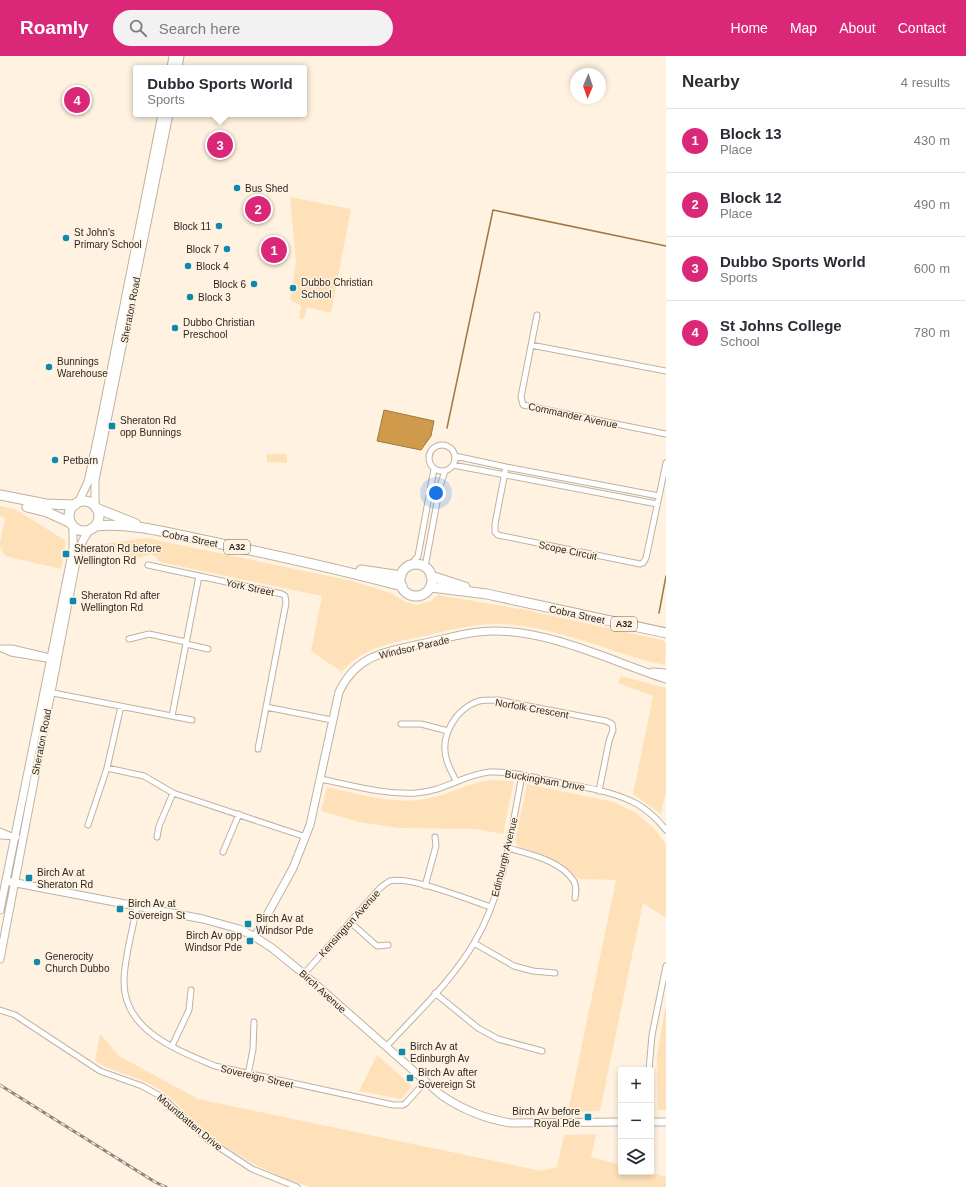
<!DOCTYPE html>
<meta charset="utf-8">
<style>
:root{--surface:#fff;--page:#f2f2f3;--text:#2b2b33;--muted:#7c7c81;--line:#e1e1e2;--accent:#db2777}
body{margin:0;font-family:Arial,sans-serif;background:var(--page);color:var(--text)}
.controls{position:absolute;right:12px;bottom:12px;display:grid;overflow:hidden;border-radius:4px;box-shadow:0 2px 6px #0003}
.controls button{width:36px;height:36px;display:grid;place-items:center;padding:0;border:0;border-bottom:1px solid var(--line);background:var(--surface);color:var(--text);font:20px sans-serif}
.compass{position:absolute;left:570px;top:12px;width:36px;height:36px;border-radius:50%;background:var(--surface);box-shadow:0 2px 6px #0003;rotate:182deg}
.you{position:absolute;left:436px;top:437px;width:14px;height:14px;margin:-10px;border:3px solid #fff;border-radius:50%;background:#1a73e8;box-shadow:0 0 0 6px #1a73e833}
.badge{display:grid;place-items:center;width:26px;height:26px;border-radius:50%;background:var(--accent);color:#fff;font-size:13px;font-weight:700}
.pin{position:absolute;translate:-50% -50%;border:2px solid #fff;box-shadow:0 1px 4px #0006}
.popup{position:absolute;left:133px;top:9px;width:174px;height:52px;box-sizing:border-box;display:grid;place-content:center;border-radius:4px;background:var(--surface);filter:drop-shadow(0 1px 3px #0005);font-size:13px;white-space:nowrap;color:var(--muted)}
.popup b{font-size:15px;color:var(--text)}
.popup::after{content:'';position:absolute;left:50%;top:100%;margin-left:-8px;border:8px solid transparent;border-top-color:var(--surface)}
.list{margin:0;padding:0;list-style:none}
h2{display:flex;justify-content:space-between;align-items:center;height:52px;margin:0;padding:0 16px;font-size:17px}
h2 small{font-size:13px;font-weight:400;color:var(--muted)}
.list li{display:grid;grid-template-columns:26px 1fr auto;gap:12px;align-items:center;box-sizing:border-box;height:64px;padding:0 16px;border-top:1px solid var(--line)}
.list b{display:block;font-size:15px;white-space:nowrap}
.list p{margin:0;font-size:13px;white-space:nowrap;color:var(--muted)}
.list em{font-size:13px;font-style:normal;color:var(--muted)}
.icon{flex:none;width:22px;height:22px;fill:none;stroke:currentColor;stroke-width:2;stroke-linecap:round;stroke-linejoin:round}
.map{position:relative;flex:none;width:666px;height:1131px;overflow:hidden}
header{display:flex;align-items:center;gap:24px;box-sizing:border-box;height:56px;padding:0 20px;background:var(--accent);color:#fff}
header strong{font-size:19px}
nav{display:flex;gap:22px;margin-inline-start:auto;font-size:14px}
.search{width:280px;height:36px;background:var(--page);display:flex;align-items:center;gap:10px;box-sizing:border-box;padding:0 14px;border-radius:22px;color:var(--muted);font-size:15px}
main{display:flex}
aside{flex:1;background:var(--surface)}
.map>svg:first-child{display:block}
</style>
<header>
<strong>Roamly</strong>
<div class="search"><svg class="icon" aria-label="search" viewBox="0 0 24 24"><circle cx="10" cy="10" r="6"/><path d="M15 15l6 6"/></svg>Search here</div>
<nav><a>Home</a><a>Map</a><a>About</a><a>Contact</a></nav>
</header>
<main>
<div class="map">
<svg width="666" height="1131" viewBox="0 0 666 1131">
<rect width="100%" height="100%" fill="#fff2e1"/>
<path fill="#ffe1b9" d="M290,141L351,153L331,257L307,251L304,263L299,262L301,250L290,244L296,206Z
M267,398H287V407L267,406Z
M0,450L15,453L66,485L61,513L5,500L0,491V487L5,462L0,460Z
M147,482L352,525L391,537L405,546L417,549L431,545L438,539L526,554L662,584L666,587L665,609C609,597 556,569 498,568C470,567 441,577 414,582C386,588 361,593 342,616L311,595L322,540L160,506L156,501L150,498L140,502L88,490Z
M621,620L666,632V735L661,758L633,738L653,640L618,627Z
M494,724L514,725L503,778L476,773L398,772L359,766L321,755L327,731C360,738 396,750 430,742C452,738 471,725 494,724Z
M527,728L614,746L634,756L653,771L666,788V862L643,847L600,1055L568,1056L616,824L579,823L555,804L518,790L515,786Z
M666,947V1054H658L657,999Z
M100,978L119,1000L198,1043L542,1115L557,1111L564,1079L596,1078L591,1101L621,1109V1116H648L666,1121V1131H311C270,1119 234,1100 202,1072C187,1059 175,1044 159,1033C139,1021 115,1017 95,1005Z
M377,999L412,1030L401,1043L359,1035Z"/>
<path fill="#d09a4d" stroke="#9f7840" d="M384,354L434,365L431,380L421,394L377,385Z"/>
<g fill="none" stroke-linecap="round" stroke-linejoin="round">
<path stroke="#9f7840" stroke-width="1.5" d="M447,372L493,154L666,190
M659,557L666,520"/>
<g stroke="#beb2a2" stroke-width="7">
<path id="street" d="M537,259L521,341L523,349L666,378
M531,289L666,315
M429 402a13 13 0 1 1 26 0a13 13 0 1 1-26 0Z
M455,400L506,411L659,440
M453,409L657,448
M506,411L495,468V476L498,479L640,508L643,507L646,502L666,407
M148,509L199,520
M411,509L418,500L434,413
M425,511L440,430L445,415
M129,583L149,578L186,586
M186,588L208,593
M0,592H12L54,602
M2,593L11,597L52,604
M48,636L192,664
M266,651L332,664
M172,660L199,520L282,538L285,540L286,547L258,693
M401,668H421L448,675
M107,712L144,720L173,737L306,781
M320,723C351,729 384,739 416,737C442,736 463,719 489,716C510,715 532,721 552,725C580,731 611,734 637,748C649,755 658,764 666,774
M456,725C453,718 449,712 447,705C439,681 455,653 479,645C485,644 492,644 498,644L606,665L612,668L613,674L609,685L599,735
M88,769L107,712L121,650
M0,775L14,781
M0,780L17,781
M157,781L159,770L173,737
M508,792C528,798 560,804 573,824C577,829 576,836 575,842
M223,796L239,758
M425,830L436,790L435,781
M137,850C133,873 124,902 124,926C124,975 177,994 215,1010L393,1049H403L406,1047L425,1026
M350,866L377,890L388,889
M474,887L514,910L533,915L555,917
M304,918L380,832C383,830 387,826 390,825C411,820 469,844 491,851
M435,937L478,972L498,983L542,995
M0,954L15,959L100,1015L142,1030L162,1041L208,1084L252,1113L297,1131
M172,990L189,954L191,934
M386,991C416,958 451,926 474,887C504,837 511,776 522,719
M649,1014L652,979L666,910
M248,1019L253,993L254,966"/>
</g>
<g stroke="#beb2a2" stroke-width="9">
<path id="secondary" d="M171,12L173,0
M178,12L180,0
M78,447L88,426L99,375L162,58
M95,450V424L169,58
M653,616L666,617
M6,825L203,863L239,873L255,881L272,892L304,918L441,1039C463,1054 485,1063 511,1067L621,1066
M0,854L73,493V470
M255,881L293,812L310,769L339,636C356,601 380,597 416,589C441,584 468,575 494,575C552,575 611,605 666,623
M0,903L77,500L83,484L90,473
M651,1066H666"/>
</g>
<g stroke="#beb2a2" stroke-width="11">
<path id="highway" d="M0,439L46,448L75,449
M69 460a15 15 0 1 1 30 0a15 15 0 1 1-30 0Z
M27,451L47,456L71,467
M96,452L136,468
M95,470C130,466 168,477 203,484C270,498 335,512 402,530
M400 524a16 16 0 1 1 32 0a16 16 0 1 1-32 0Z
M361,514L401,520
M431,520L465,531
M431,531L487,538L666,577"/>
</g>
<use href="#street" stroke="#fff" stroke-width="5"/>
<use href="#secondary" stroke="#fff" stroke-width="7"/>
<use href="#highway" stroke="#fff" stroke-width="9"/>
<g stroke="#8f867b" stroke-width="3">
<path id="rail" d="M0,1029L155,1126L166,1131"/>
</g>
<use href="#rail" stroke="#fff2e1" stroke-width="1.5" stroke-dasharray="4.5" stroke-linecap="butt"/>
</g>
<g fill="#0d89ac" stroke="#fff2e1" stroke-width="1.5">
<circle cx="237" cy="132" r="4"/>
<circle cx="219" cy="170" r="4"/>
<circle cx="66" cy="182" r="4"/>
<circle cx="227" cy="193" r="4"/>
<circle cx="188" cy="210" r="4"/>
<circle cx="254" cy="228" r="4"/>
<circle cx="293" cy="232" r="4"/>
<circle cx="190" cy="241" r="4"/>
<circle cx="175" cy="272" r="4"/>
<circle cx="49" cy="311" r="4"/>
<rect x="108" y="366" width="8" height="8" rx="2"/>
<circle cx="55" cy="404" r="4"/>
<rect x="62" y="494" width="8" height="8" rx="2"/>
<rect x="69" y="541" width="8" height="8" rx="2"/>
<rect x="25" y="818" width="8" height="8" rx="2"/>
<rect x="116" y="849" width="8" height="8" rx="2"/>
<rect x="244" y="864" width="8" height="8" rx="2"/>
<rect x="246" y="881" width="8" height="8" rx="2"/>
<circle cx="37" cy="906" r="4"/>
<rect x="398" y="992" width="8" height="8" rx="2"/>
<rect x="406" y="1018" width="8" height="8" rx="2"/>
<rect x="584" y="1057" width="8" height="8" rx="2"/>
</g>
<g text-anchor="middle" stroke-width="3" stroke-linejoin="round" paint-order="stroke">
<g fill="#fff2e1" stroke="#6c655b" stroke-width="1">
<rect x="224" y="484" width="26" height="14" rx="3"/>
<rect x="611" y="561" width="26" height="14" rx="3"/>
</g>
<g font-size="9" font-weight="bold" fill="#2d2822">
<text x="237" y="494">A32</text>
<text x="624" y="571">A32</text>
</g>
<g font-size="10" fill="#2d2822" stroke="#fff2e1" text-anchor="start">
<text x="245" y="136">Bus Shed</text>
<text x="211" y="174" text-anchor="end">Block 11</text>
<text x="74" y="180">St John's<tspan x="74" dy="12">Primary School</tspan></text>
<text x="219" y="197" text-anchor="end">Block 7</text>
<text x="196" y="214">Block 4</text>
<text x="301" y="230">Dubbo Christian<tspan x="301" dy="12">School</tspan></text>
<text x="246" y="232" text-anchor="end">Block 6</text>
<text x="198" y="245">Block 3</text>
<text x="183" y="270">Dubbo Christian<tspan x="183" dy="12">Preschool</tspan></text>
<text x="57" y="309">Bunnings<tspan x="57" dy="12">Warehouse</tspan></text>
<text x="120" y="368">Sheraton Rd<tspan x="120" dy="12">opp Bunnings</tspan></text>
<text x="63" y="408">Petbarn</text>
<text x="74" y="496">Sheraton Rd before<tspan x="74" dy="12">Wellington Rd</tspan></text>
<text x="81" y="543">Sheraton Rd after<tspan x="81" dy="12">Wellington Rd</tspan></text>
<text x="37" y="820">Birch Av at<tspan x="37" dy="12">Sheraton Rd</tspan></text>
<text x="128" y="851">Birch Av at<tspan x="128" dy="12">Sovereign St</tspan></text>
<text x="256" y="866">Birch Av at<tspan x="256" dy="12">Windsor Pde</tspan></text>
<text x="242" y="883" text-anchor="end">Birch Av opp<tspan x="242" dy="12">Windsor Pde</tspan></text>
<text x="45" y="904">Generocity<tspan x="45" dy="12">Church Dubbo</tspan></text>
<text x="410" y="994">Birch Av at<tspan x="410" dy="12">Edinburgh Av</tspan></text>
<text x="418" y="1020">Birch Av after<tspan x="418" dy="12">Sovereign St</tspan></text>
<text x="580" y="1059" text-anchor="end">Birch Av before<tspan x="580" dy="12">Royal Pde</tspan></text>
</g>
<g font-size="10" fill="#2d2822" stroke="#fff2e1">
<text transform="translate(130 254) rotate(-79)" y="4">Sheraton Road</text>
<text transform="translate(573 359) rotate(12)" y="4">Commander Avenue</text>
<text transform="translate(190 482) rotate(11)" y="4">Cobra Street</text>
<text transform="translate(568 494) rotate(12)" y="4">Scope Circuit</text>
<text transform="translate(250 531) rotate(12)" y="4">York Street</text>
<text transform="translate(577 558) rotate(12)" y="4">Cobra Street</text>
<text transform="translate(414 591) rotate(-13)" y="4">Windsor Parade</text>
<text transform="translate(532 652) rotate(10)" y="4">Norfolk Crescent</text>
<text transform="translate(41 686) rotate(-79)" y="4">Sheraton Road</text>
<text transform="translate(545 724) rotate(10)" y="4">Buckingham Drive</text>
<text transform="translate(504 801) rotate(-76)" y="4">Edinburgh Avenue</text>
<text transform="translate(349 867) rotate(-48)" y="4">Kensington Avenue</text>
<text transform="translate(323 935) rotate(42)" y="4">Birch Avenue</text>
<text transform="translate(257 1020) rotate(13)" y="4">Sovereign Street</text>
<text transform="translate(190 1066) rotate(40)" y="4">Mountbatten Drive</text>
</g>
</g>
</svg>
<div class="controls">
<button>+</button>
<button>−</button>
<button><svg class="icon" aria-label="layers" viewBox="0 0 24 24"><path d="M12 4l9 5-9 5-9-5zM3 14l9 5 9-5"/></svg></button>
</div>
<svg class="compass" viewBox="-18 -18 36 36"><path d="M0-13l5 13h-10z" fill="#e53935"/><path d="M0 13l5-13h-10z" fill="#7c7c81"/></svg>
<div class="you"></div>
<div class="pin badge" style="left:274px;top:194px">1</div>
<div class="pin badge" style="left:258px;top:153px">2</div>
<div class="pin badge" style="left:220px;top:89px">3</div>
<div class="popup"><b>Dubbo Sports World</b>Sports</div>
<div class="pin badge" style="left:77px;top:44px">4</div>
</div>
<aside>
<h2>Nearby<small>4 results</small></h2>
<ul class="list">
<li><span class="badge">1</span><div><b>Block 13</b><p>Place</p></div><em>430 m</em></li>
<li><span class="badge">2</span><div><b>Block 12</b><p>Place</p></div><em>490 m</em></li>
<li><span class="badge">3</span><div><b>Dubbo Sports World</b><p>Sports</p></div><em>600 m</em></li>
<li><span class="badge">4</span><div><b>St Johns College</b><p>School</p></div><em>780 m</em></li>
</ul>
</aside>
</main>
